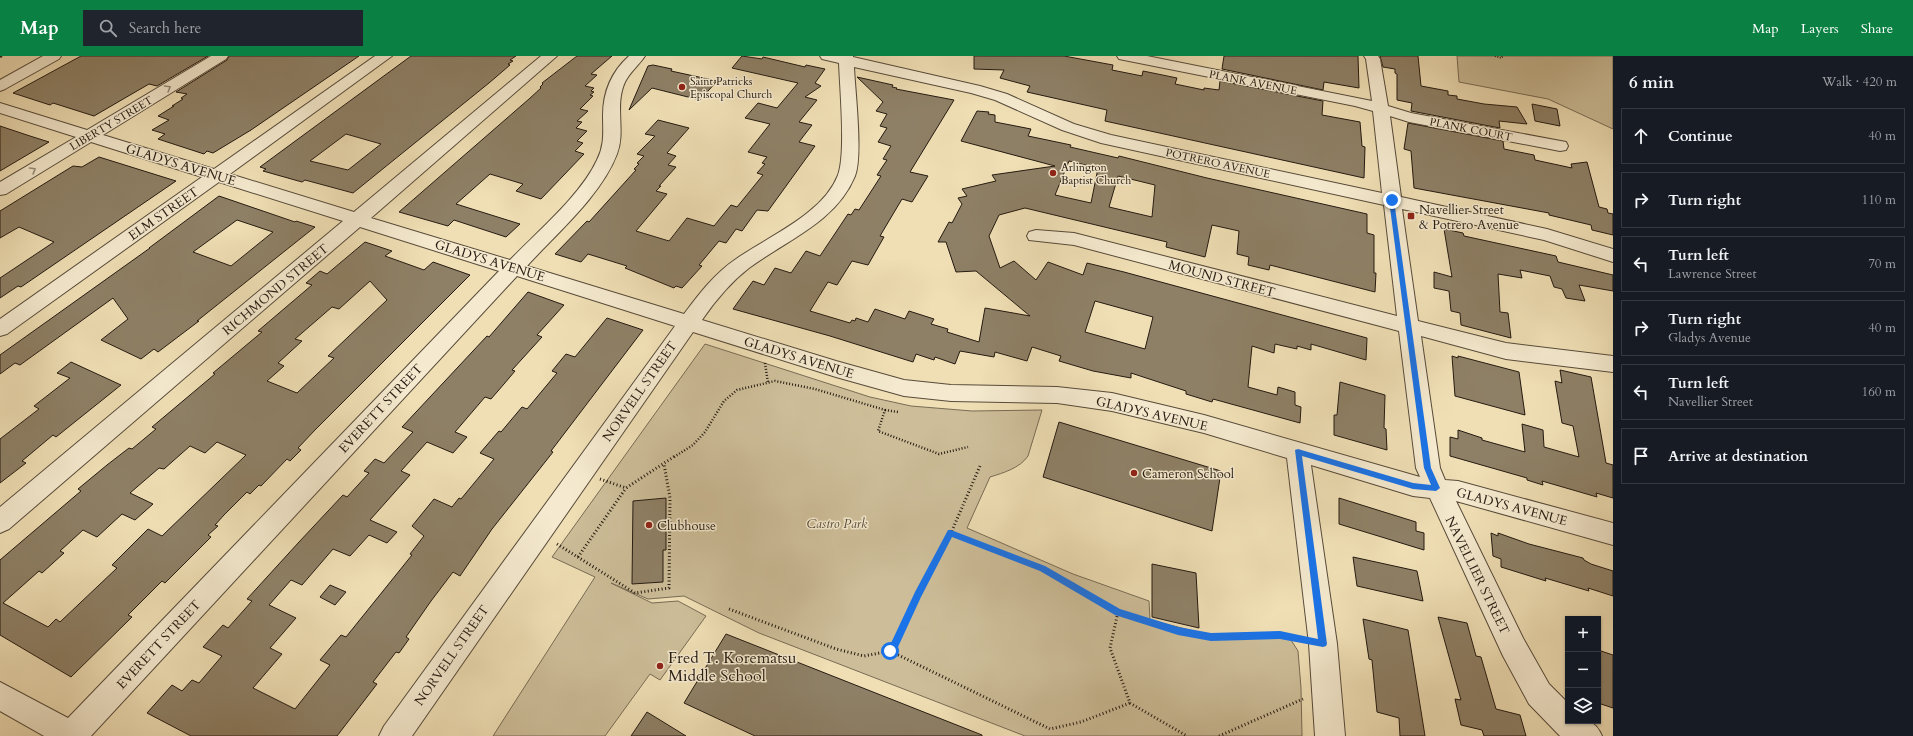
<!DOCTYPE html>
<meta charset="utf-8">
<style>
:root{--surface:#171b24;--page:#20242c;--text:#f1f3f6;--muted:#9ea1a6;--line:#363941;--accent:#0b8043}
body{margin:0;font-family:Cardo,serif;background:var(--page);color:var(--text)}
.controls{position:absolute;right:12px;bottom:12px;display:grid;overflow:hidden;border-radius:0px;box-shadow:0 1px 3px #0004}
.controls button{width:36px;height:36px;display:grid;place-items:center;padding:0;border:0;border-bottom:1px solid var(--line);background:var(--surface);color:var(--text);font:20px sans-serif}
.stop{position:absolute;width:12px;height:12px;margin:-9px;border:3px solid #1a73e8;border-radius:50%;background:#fff}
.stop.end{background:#1a73e8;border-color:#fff;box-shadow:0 1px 4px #0008}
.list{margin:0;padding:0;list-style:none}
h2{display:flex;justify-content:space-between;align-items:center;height:52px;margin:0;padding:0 16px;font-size:17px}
h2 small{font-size:13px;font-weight:400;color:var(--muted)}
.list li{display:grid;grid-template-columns:26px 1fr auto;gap:12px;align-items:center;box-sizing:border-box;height:56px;margin:0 8px 8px;padding:0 8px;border:1px solid var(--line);border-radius:0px}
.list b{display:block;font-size:15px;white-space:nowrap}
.list p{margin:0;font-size:13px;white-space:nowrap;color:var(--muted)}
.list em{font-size:13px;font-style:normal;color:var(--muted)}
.icon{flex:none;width:22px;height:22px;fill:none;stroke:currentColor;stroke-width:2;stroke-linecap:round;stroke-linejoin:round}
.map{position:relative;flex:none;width:1613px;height:680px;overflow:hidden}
header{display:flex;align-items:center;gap:24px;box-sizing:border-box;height:56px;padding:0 20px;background:var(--accent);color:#fff}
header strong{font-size:19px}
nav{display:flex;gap:22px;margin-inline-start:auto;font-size:14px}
.search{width:280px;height:36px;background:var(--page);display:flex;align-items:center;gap:10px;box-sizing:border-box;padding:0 14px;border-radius:0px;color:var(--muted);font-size:15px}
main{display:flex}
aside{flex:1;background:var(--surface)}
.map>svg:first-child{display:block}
</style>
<header>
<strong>Map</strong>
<div class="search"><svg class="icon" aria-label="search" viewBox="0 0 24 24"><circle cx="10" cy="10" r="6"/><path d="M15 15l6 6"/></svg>Search here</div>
<nav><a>Map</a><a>Layers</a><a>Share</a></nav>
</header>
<main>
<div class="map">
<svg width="1613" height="680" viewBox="0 0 1613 680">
<rect width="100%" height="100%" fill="#f0dfb5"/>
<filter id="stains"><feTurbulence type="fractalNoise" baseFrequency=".005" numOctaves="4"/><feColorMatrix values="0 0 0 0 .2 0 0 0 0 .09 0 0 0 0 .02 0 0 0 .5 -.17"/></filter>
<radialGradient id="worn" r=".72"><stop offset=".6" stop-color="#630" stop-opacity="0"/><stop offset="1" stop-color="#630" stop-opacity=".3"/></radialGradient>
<path fill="#cdbe99" stroke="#786c55" d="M1457,0H1613V73L1548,43L1459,26Z
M705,288L870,341L911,350L972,355L1042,354L1028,400C1020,412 1003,417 990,421L967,472L1073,518L1149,545L1150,564L1210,579L1281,581L1291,584L1298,595L1301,632L1302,680H1025L759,577L684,540L648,543L611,527L652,547L678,545L706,560L660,624L650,618L605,680H493L595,521L552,501Z"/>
<path fill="#8e8066" stroke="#241a11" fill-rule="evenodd" d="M81,0H208L157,30L149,28L94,60L53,47L50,49L13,37Z
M229,0H359L251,74L213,97L207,95L204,98L158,83L165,78L152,74L169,64L158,60L174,50H172L183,43L181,42L187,38L176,36L227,4Z
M411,0H516L510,4L513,5L508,8L510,9L489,27L353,137L305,124L302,126L263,115L266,113L260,111ZM346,78L381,88L348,114L310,105Z
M577,0H612L591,18L597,19L585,30L594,32L591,35L594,36L590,39L593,40L580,53L588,55L577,65L582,66L576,72L587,75L577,85L583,87L575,95L584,98L541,143L516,135L523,128L490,118L456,148L520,168L506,181L454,164L448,170L399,156L529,43L541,32L540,31L543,28L542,27Z
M742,0L762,3L763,1L805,11L806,9L825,13L815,27L821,30L805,41L817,44L799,66L812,69L799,86L815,90L768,155L757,154L742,175L736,173L726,187L719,185L699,209L702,210L682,232L676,230L674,232L625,212L627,210L588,198L581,206L555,198L587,165L589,166L636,114L634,113L639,108L637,107L644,100L637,98L655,80L645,78L658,64L689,72L667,97L676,100L668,109L676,111L659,130H661L656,135L667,138L636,175L669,185L687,162L714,170L731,149L737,151L763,119L757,117L765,108L762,107L767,101L748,96L770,68L745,62L758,47L777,52L798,27L732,12Z
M974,0H1064L1113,9L1112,14L1142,20L1143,15L1177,22L1175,28L1204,34V32L1219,34L1220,25L1323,45L1322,59L1360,66L1362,90L1365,91L1364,122L1105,65L1107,54L1027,36L1030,30L1000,22L1004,14L974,13Z
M1224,0H1358L1359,32L1324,26L1323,34L1222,13Z
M1380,0H1418L1421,30L1448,35V39L1457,40V43L1484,48L1517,51L1527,68L1499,65L1500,72L1411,55L1412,47L1397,44V18L1395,17V13L1383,11Z
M653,9L672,13L671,15L717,25L700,44L652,32L629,54L648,10Z
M857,21L893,29L892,31L897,32L896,33L954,44L910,116L928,120L912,146L902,143L880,180L884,181L868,209L852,205L837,229L828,226L810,255L850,267L852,264L855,265L856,262L868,266L875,253L905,263L909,255L934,263L931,268L948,273L947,276L979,286L985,252L1030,260L976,215L956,216L946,186H938L949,166L952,167L962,148L958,142L967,140L962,133L996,125L992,119L1055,110L961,85L977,55L989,56L988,58L995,59V66L1031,73L1028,80L1071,89L1070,91L1118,102L1119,100L1207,122L1367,158V177L1374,179V217H1376L1375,236L1270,209L1269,214L1248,209L1249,201L1237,198L1239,175L1212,169L1205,201L1166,191L1167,186L1025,152L999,159L989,180L1000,212L1014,205L1036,224L1048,206L1083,219L1087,207L1124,216L1367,282L1366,304L1311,288V294L1297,290V293L1275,288L1274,297L1252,290L1248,331L1277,339L1278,331L1295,336V349L1301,351L1300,367L1213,343L1212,346L1186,338V335L1131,317V322L1093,315L1059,305L1061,300L1032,291L1027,305L995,296L994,301L960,295L955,308L935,301L934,304L916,298L913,306L830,280L733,253L753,225L764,229L775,212L791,217L806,195L820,200L848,158L851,159L855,153L859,154L881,120L877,119L887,104L883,103L891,90L878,86L887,72L880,70L887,58L876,55L883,46ZM1069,105L1098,112L1091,147L1055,139ZM1118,120L1155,129L1152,161L1109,151ZM1095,245L1153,261L1145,293L1085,276Z
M1532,48L1557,53L1560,70L1535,65Z
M1408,67L1503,85L1504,93L1534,99L1535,104L1572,112L1571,108L1587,106L1599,151L1607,153L1608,157L1613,158V179L1592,174L1591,169L1549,159V157L1414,132L1411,95L1404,93Z
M0,70L30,80L49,86L0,115Z
M99,101L176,125L21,231L18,230L0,242V222L54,186L19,171L0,182V155L73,110L82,111Z
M219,140L295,166L296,165L315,171L197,265H199L158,296L154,293L141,303L101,284L128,263L113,242L20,309L15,307L0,318V299L150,192H149ZM237,164L273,176L231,210L193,196Z
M1444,173L1463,177L1464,180L1556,200L1558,206L1613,219V235L1579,229L1585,245L1566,242L1562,233L1554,231L1550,220L1520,214L1522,222L1498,218L1500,256L1508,257L1511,282L1461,269L1460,257L1451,255L1449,235L1434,232V216L1452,221Z
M365,186L392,195L385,200L424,214L433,206L470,219L315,374L298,392L301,394L290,405L287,403L261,430L259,429L250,438L247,436L224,459L215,469L218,470L208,479L211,481L165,527L162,525L128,559L132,561L71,621L0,579V504L81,435L78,433L107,409L129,392L132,393L156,373L152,371L215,318L213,317L262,276L258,275L312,229L306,227L320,215L327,218ZM370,225L387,244L328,300L334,302L297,337L267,325L284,310L278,307L302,285L295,283L332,251L339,253ZM217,386L246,399L162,480L148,473L112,509L117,512L60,566L56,563L48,571L3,547L39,515L42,517L64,497L60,495L83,474L97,481L122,458L135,464L153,448L130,437L159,412L164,413L190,390L205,397Z
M528,236L564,249L537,279L542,281L512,314L515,315L504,328L491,343L485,341L455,376L467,381L453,397L427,386L401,415L410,419L370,464L397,476L387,487L369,479L350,500L333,493L302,529L291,524L269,549L296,562L270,592L282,598L253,632L295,653L330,609L320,604L341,579L346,581L412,499L410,498L424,480L412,470L434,443L452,451L459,442L461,443L494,403L480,397L499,375L501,376L522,351L527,353L557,317L552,315L566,298L575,301L607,262L643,274L551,395L553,396L492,473L460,520L453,516L431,545L406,581L409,583L399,597L396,596L373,626L377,628L337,680H191L147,657L172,629L182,635L192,624L199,627L222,600L203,591L223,569L228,572L252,545L247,543L299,486L343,439L347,441L369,417L364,415L375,403L384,407L413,376L402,371L487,280L489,281Z
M1452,300L1458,302V300L1519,316L1525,359L1455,340Z
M71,306L121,329L56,381L53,379L22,405L26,407L0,427V383L39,353L34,350L70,322L57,317Z
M1560,314L1591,321L1606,407L1613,409V442L1596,437L1597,441L1542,425L1543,429L1527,424V422L1450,400V381L1458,383V374L1482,382V384L1525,396L1522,368L1543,374L1544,391L1579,401L1573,370L1562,367L1555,325L1562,327Z
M1340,326L1385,339L1384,372L1386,373L1387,394L1334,379V359H1337Z
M1059,366L1221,415L1212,475L1043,421Z
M666,442V494H663V526L632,528L633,445Z
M1339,442L1416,466V475L1424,477V494L1339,468Z
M1491,477L1498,480V477L1529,488L1583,502L1584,504L1591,508L1613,515V540L1588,532L1589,535L1545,522L1546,525L1501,511V503L1493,500Z
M1353,501L1417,515L1423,545L1357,530Z
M1152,508L1196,517L1199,572L1152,561Z
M330,529L346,536L335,549L320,541Z
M1438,561L1467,567L1476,600L1481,601L1496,653L1520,659L1526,680H1484L1482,674L1461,669L1455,643L1461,644Z
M1363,563L1408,574L1425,680H1400L1399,662L1377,656L1372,604L1369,603Z
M726,578L982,679V680H755L684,647Z
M1598,594L1613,599V652L1598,647Z
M647,656L686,680H631Z"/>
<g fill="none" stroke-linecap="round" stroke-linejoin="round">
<g stroke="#574b3a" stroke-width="2">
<path id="minor" d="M43,0H61L59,3L5,33L0,35V24Z
M211,0H228L226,3L103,79L214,113L375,0H392L230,118L354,156L541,0H557L371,162L510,204C537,176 581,139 597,104C605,88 603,76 603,59C603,36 612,15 629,0H645C639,9 630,16 625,26C614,50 626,75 617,98C601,140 557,177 527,210L684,258C699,238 715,217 736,203C769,180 823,158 838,119C846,98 840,33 839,7L822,3L820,0H853V1L980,30L1007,38L1074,68L1111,79L1382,137L1373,55L1355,50L1124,4L1119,3L1117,0H1147L1372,45L1366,3L1364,0H1378L1380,3L1388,50L1411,57L1566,86L1568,90L1566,94L1560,95L1409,66L1390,60L1401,141L1547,173L1613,193V206L1544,184L1402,153L1418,265L1506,287L1613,300V316L1506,303L1421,280L1440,412L1445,424L1458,425L1613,467V489L1456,445L1523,582L1549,628L1568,647V665C1586,665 1594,662 1602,680H1560L1529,648L1503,600L1430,442L1413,440L1311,409L1337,588L1345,680H1315L1309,588L1287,402L1204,377L1112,355L1057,347L951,345L904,340L836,321L693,276L412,680H379L384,670L675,270L517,220L91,680H44L0,655V626L68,662L499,215L360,171L9,473L0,477V451L343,165L219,126L7,278L0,280V263L202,121L91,86L6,138L0,139V126L76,81L0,57V47L87,74ZM854,11L971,37L995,44L1062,74L1101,87L1384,149L1397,260L1074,177L1036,174L1029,176L1027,180L1029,184L1074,189L1399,275L1416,412L1420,421L1204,359L1112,337L1057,331L951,329L904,324L836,305L702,264C715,245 731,226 749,212C787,184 836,166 855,120C863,100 855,34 854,11Z"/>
</g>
<path stroke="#241a11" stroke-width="2" stroke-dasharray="1 1.5" stroke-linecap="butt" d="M1495,0L1501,2L1503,0"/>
<path stroke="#241a11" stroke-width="2.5" stroke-dasharray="1 2" stroke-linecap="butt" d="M765,307L768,327
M885,354L898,356
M674,401L693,389L705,376L724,345L737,334L775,325L815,333L885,354L878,375L939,398L968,391"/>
<path stroke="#241a11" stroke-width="3" stroke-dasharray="1 2.5" stroke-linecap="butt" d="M980,410L951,477L1043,513L1118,556L1110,592L1130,647L1187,680
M600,423L626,432L675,400
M557,488L635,537L669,532L670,442L664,408
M578,501L626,432
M729,553L836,593L864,600L890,595L1050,673L1081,666L1130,647
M1118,556L1178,575L1211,581L1280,579L1300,582
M890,595L951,477
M1219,680L1303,643"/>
<use href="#minor" fill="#f5eacf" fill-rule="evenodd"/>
<path stroke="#241a11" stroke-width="2.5" stroke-dasharray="5.5 5.5" stroke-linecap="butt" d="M0,1L2,0"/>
</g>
<defs><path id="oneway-chevron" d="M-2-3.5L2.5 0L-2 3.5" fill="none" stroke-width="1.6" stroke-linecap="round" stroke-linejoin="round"/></defs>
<g stroke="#978c7a">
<use href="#oneway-chevron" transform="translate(168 32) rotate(-31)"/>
<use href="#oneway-chevron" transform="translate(33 114) rotate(-31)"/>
</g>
<path fill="#1a73e8" d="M1392,143L1394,144L1431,412L1440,432L1436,435L1413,433L1302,400L1327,588L1326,590L1323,591L1280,583L1211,585L1178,579L1115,559L1040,515L952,481L921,541L898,591L893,598H887L886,595L892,585L915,536L948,474H951L1045,510L1120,553L1178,571L1211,577L1280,575L1318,583L1295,394L1298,393L1413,427L1431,429L1424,412L1389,144Z"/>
<g fill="#8f2418" stroke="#f5eacf" stroke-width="1.5">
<circle cx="682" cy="31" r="4"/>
<circle cx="1053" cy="117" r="4"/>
<rect x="1407" y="156" width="8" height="8" rx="2"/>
<circle cx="1134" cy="417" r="4"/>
<circle cx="649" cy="469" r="4"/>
<circle cx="660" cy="610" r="4"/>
</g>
<g text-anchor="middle" stroke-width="3" stroke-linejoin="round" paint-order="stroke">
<g font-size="11" fill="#241a11" stroke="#f5eacf" text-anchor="start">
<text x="690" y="29">Saint Patricks<tspan x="690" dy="13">Episcopal Church</tspan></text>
<text x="1061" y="115">Arlington<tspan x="1061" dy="13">Baptist Church</tspan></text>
</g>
<g font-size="11" fill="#241a11" stroke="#f5eacf">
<text transform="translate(1253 26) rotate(11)" y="4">PLANK AVENUE</text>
<text transform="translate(111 67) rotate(-31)" y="4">LIBERTY STREET</text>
<text transform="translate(1471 73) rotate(11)" y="4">PLANK COURT</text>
<text transform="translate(1218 107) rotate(12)" y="4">POTRERO AVENUE</text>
</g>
<g font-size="13" fill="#241a11" stroke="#f5eacf">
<text transform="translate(181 108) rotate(17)" y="5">GLADYS AVENUE</text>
<text transform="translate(163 157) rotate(-35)" y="5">ELM STREET</text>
<text transform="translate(490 204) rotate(17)" y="5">GLADYS AVENUE</text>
<text transform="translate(1222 222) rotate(15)" y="5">MOUND STREET</text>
<text transform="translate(275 233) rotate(-40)" y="5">RICHMOND STREET</text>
<text transform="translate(799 301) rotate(17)" y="5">GLADYS AVENUE</text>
<text transform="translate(639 335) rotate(-55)" y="5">NORVELL STREET</text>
<text transform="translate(380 352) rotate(-47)" y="5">EVERETT STREET</text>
<text transform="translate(1152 357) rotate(13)" y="5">GLADYS AVENUE</text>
<text transform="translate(1512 450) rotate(15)" y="5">GLADYS AVENUE</text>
<text transform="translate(1478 519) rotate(64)" y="5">NAVELLIER STREET</text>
<text transform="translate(158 588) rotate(-47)" y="5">EVERETT STREET</text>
<text transform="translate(451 599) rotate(-55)" y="5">NORVELL STREET</text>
</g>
<g font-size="13" fill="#241a11" stroke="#f5eacf" text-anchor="start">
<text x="1419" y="158">Navellier Street<tspan x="1419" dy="15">&amp; Potrero Avenue</tspan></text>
<text x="1142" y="422">Cameron School</text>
<text x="657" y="474">Clubhouse</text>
</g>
<g font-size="13" font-style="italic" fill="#574b3a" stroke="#f5eacf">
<text x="837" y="472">Castro Park</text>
</g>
<g font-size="16" fill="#241a11" stroke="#f5eacf" text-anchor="start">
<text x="668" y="607">Fred T. Korematsu<tspan x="668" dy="18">Middle School</tspan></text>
</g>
</g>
<rect width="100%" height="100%" filter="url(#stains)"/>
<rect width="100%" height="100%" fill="url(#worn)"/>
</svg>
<div class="controls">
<button>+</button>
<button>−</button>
<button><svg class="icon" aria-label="layers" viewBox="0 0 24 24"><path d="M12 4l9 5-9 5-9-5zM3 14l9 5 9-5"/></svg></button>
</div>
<div class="stop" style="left:890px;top:595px"></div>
<div class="stop end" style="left:1392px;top:144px"></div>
</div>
<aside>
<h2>6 min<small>Walk · 420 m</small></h2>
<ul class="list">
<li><svg class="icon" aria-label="ahead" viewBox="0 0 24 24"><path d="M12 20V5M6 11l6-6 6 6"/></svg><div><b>Continue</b></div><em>40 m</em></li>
<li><svg class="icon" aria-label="right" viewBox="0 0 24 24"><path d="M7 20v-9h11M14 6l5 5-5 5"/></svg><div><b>Turn right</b></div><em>110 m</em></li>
<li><svg class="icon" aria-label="left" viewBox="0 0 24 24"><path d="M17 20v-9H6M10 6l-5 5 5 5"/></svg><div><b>Turn left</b><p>Lawrence Street</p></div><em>70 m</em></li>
<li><svg class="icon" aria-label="right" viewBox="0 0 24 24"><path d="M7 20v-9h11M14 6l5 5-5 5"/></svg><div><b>Turn right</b><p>Gladys Avenue</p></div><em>40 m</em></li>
<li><svg class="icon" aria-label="left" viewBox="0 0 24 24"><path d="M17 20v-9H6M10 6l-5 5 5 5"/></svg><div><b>Turn left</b><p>Navellier Street</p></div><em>160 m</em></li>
<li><svg class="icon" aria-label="arrive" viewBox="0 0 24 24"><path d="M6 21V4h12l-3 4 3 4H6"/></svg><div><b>Arrive at destination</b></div></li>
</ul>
</aside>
</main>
